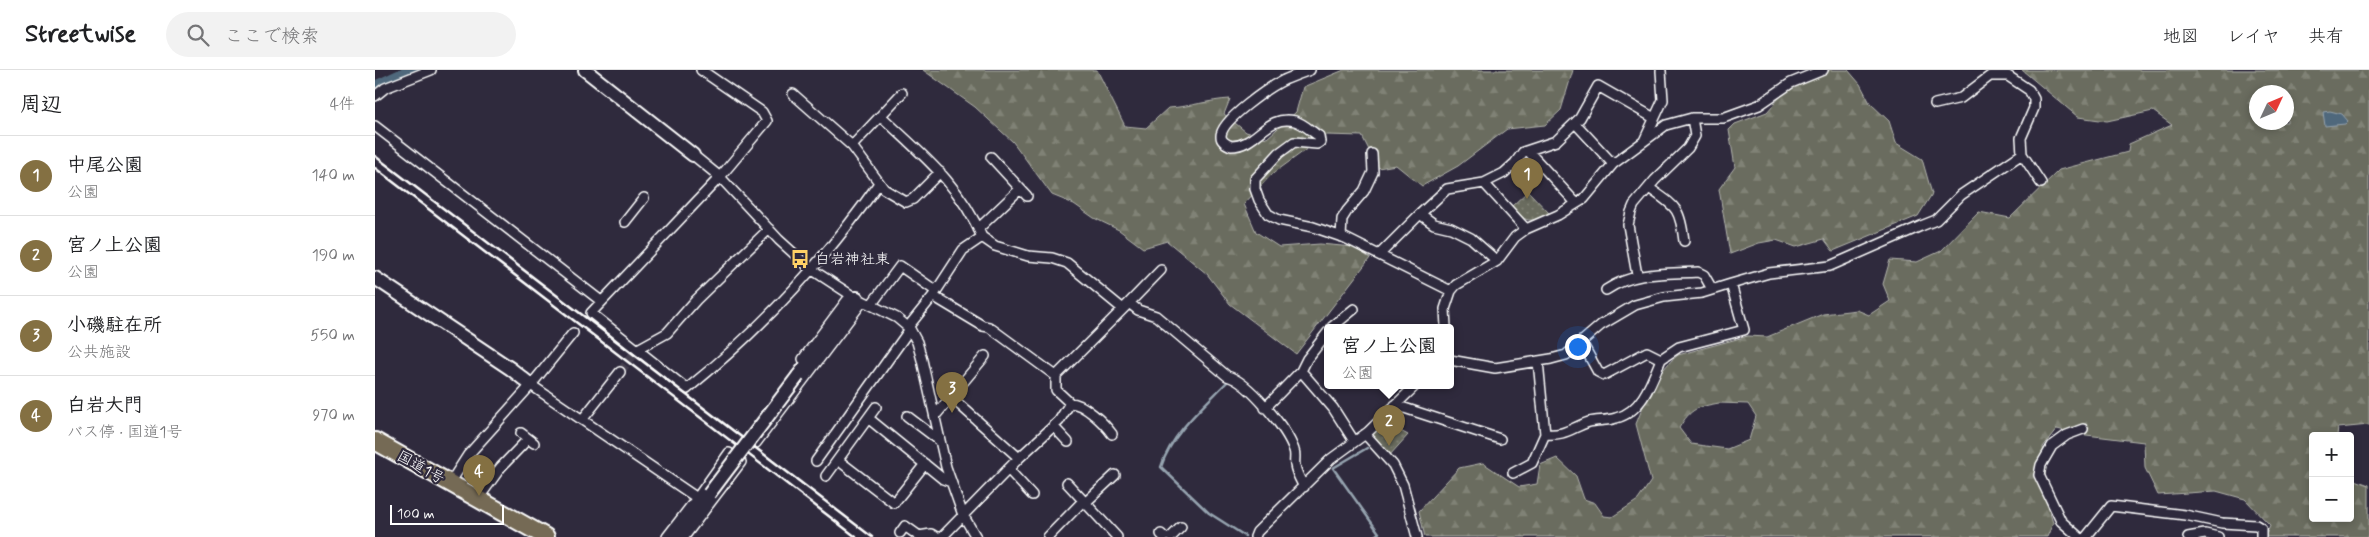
<!DOCTYPE html>
<html lang="ja">
<meta charset="utf-8">
<style>
:root{--surface:#fff;--page:#f2f2f2;--text:#202124;--muted:#757577;--line:#e0e0e0;--accent:#847042}
body{margin:0;font-family:Mynerve,"Klee One",sans-serif;background:var(--page);color:var(--text)}
.controls{position:absolute;right:15px;bottom:15px;display:grid;overflow:hidden;border-radius:5px;box-shadow:0 2px 8px #0003}
.controls button{width:45px;height:45px;display:grid;place-items:center;padding:0;border:0;border-bottom:1px solid var(--line);background:var(--surface);color:var(--text);font:25px sans-serif}
.compass{position:absolute;left:1874px;top:15px;width:45px;height:45px;border-radius:50%;background:var(--surface);box-shadow:0 2px 8px #0003;rotate:46deg}
.scale{position:absolute;left:15px;bottom:12px;width:114px;box-sizing:border-box;padding-left:5px;border:2px solid #fff;border-top:0;font-size:14px;line-height:18px;white-space:nowrap;color:#fff;-webkit-text-stroke:4px #2f2a3d;paint-order:stroke}
.you{position:absolute;left:1202px;top:276px;width:18px;height:18px;margin:-12px;border:4px solid #fff;border-radius:50%;background:#1a73e8;box-shadow:0 0 0 8px #1a73e833}
.badge{display:grid;place-items:center;width:32px;height:32px;border-radius:50%;background:var(--accent);color:#fff;font-size:16px;font-weight:700}
.pin{position:absolute;translate:-50% -41px;filter:drop-shadow(0 1px 2px #0008)}
.pin::after{content:'';position:absolute;top:26px;width:18px;height:15px;background:inherit;clip-path:polygon(0 0,100% 0,50% 100%)}
.popup{position:absolute;left:949px;top:254px;width:130px;height:65px;box-sizing:border-box;display:grid;place-content:center;border-radius:5px;background:var(--surface);filter:drop-shadow(0 1px 4px #0005);font-size:16px;white-space:nowrap;color:var(--muted)}
.popup b{font-size:19px;color:var(--text)}
.popup::after{content:'';position:absolute;left:50%;top:100%;margin-left:-10px;border:10px solid transparent;border-top-color:var(--surface)}
.list{margin:0;padding:0;list-style:none}
h2{display:flex;justify-content:space-between;align-items:center;height:65px;margin:0;padding:0 20px;font-size:21px}
h2 small{font-size:16px;font-weight:400;color:var(--muted)}
.list li{display:grid;grid-template-columns:32px 1fr auto;gap:15px;align-items:center;box-sizing:border-box;height:80px;padding:0 20px;border-top:1px solid var(--line)}
.list b{display:block;font-size:19px;white-space:nowrap}
.list p{margin:0;font-size:16px;white-space:nowrap;color:var(--muted)}
.list em{font-size:16px;font-style:normal;color:var(--muted)}
.icon{flex:none;width:28px;height:28px;fill:none;stroke:currentColor;stroke-width:2;stroke-linecap:round;stroke-linejoin:round}
.map{position:relative;flex:none;width:1994px;height:467px;overflow:hidden}
header{display:flex;align-items:center;gap:30px;box-sizing:border-box;height:70px;padding:0 25px;background:var(--surface);border-bottom:1px solid var(--line)}
header strong{font-size:24px}
nav{display:flex;gap:28px;margin-inline-start:auto;font-size:18px}
.search{width:350px;height:45px;background:var(--page);display:flex;align-items:center;gap:12px;box-sizing:border-box;padding:0 18px;border-radius:28px;color:var(--muted);font-size:19px}
main{display:flex}
aside{flex:1;background:var(--surface)}
.map>svg:first-child{display:block}
</style>
<header>
<strong>Streetwise</strong>
<div class="search"><svg class="icon" aria-label="search" viewBox="0 0 24 24"><circle cx="10" cy="10" r="6"/><path d="M15 15l6 6"/></svg>ここで検索</div>
<nav><a>地図</a><a>レイヤ</a><a>共有</a></nav>
</header>
<main>
<aside>
<h2>周辺<small>4件</small></h2>
<ul class="list">
<li><span class="badge">1</span><div><b>中尾公園</b><p>公園</p></div><em>140 m</em></li>
<li><span class="badge">2</span><div><b>宮ノ上公園</b><p>公園</p></div><em>190 m</em></li>
<li><span class="badge">3</span><div><b>小磯駐在所</b><p>公共施設</p></div><em>550 m</em></li>
<li><span class="badge">4</span><div><b>白岩大門</b><p>バス停 · 国道1号</p></div><em>970 m</em></li>
</ul>
</aside>
<div class="map">
<svg width="1994" height="467" viewBox="0 0 1994 467">
<defs>
<pattern id="forest-firs" width="22" height="20" patternUnits="userSpaceOnUse" patternTransform="scale(1.25)"><rect width="22" height="20" fill="#6a6c5e"/><path d="M5 1l3.5 6h-7zM16 11l3.5 6h-7z" fill="#808276"/></pattern>
<pattern id="park-dots" width="8" height="8" patternUnits="userSpaceOnUse" patternTransform="scale(1.25)"><rect width="8" height="8" fill="#6a6c5e"/><path d="M2 2h.1M6 6h.1" fill="none" stroke="#808276" stroke-width="1.8" stroke-linecap="round"/></pattern>
</defs>
<rect width="100%" height="100%" fill="#2f2a3d"/>
<filter id="ink" filterUnits="userSpaceOnUse"><feTurbulence type="fractalNoise" baseFrequency=".02" numOctaves="2"/><feDisplacementMap in="SourceGraphic" scale="10" xChannelSelector="R" yChannelSelector="G"/><feConvolveMatrix kernelMatrix="1 2 1 2 8 2 1 2 1" color-interpolation-filters="sRGB"/></filter>
<g filter="url(#ink)">
<path fill="url(#forest-firs)" stroke="#b4b6ae" fill-rule="evenodd" d="M548,0H722L750,56L771,58L793,38C815,37 834,30 855,29L849,44L871,62L892,68L921,42L928,17L969,0H1198L1186,40L1170,55L1132,59L1083,96L1047,116L1021,95L1003,98L987,66L951,65L896,105L869,134L881,162L904,177L945,174L978,177L995,188L921,284L855,234L832,204L792,171L768,178L744,160L719,148L699,134L677,125L638,72L600,37Z
M1455,0H1473L1485,14L1495,33L1514,51L1521,73L1547,89L1557,124L1543,146L1458,181L1449,169L1421,177L1401,170L1384,173L1355,184L1344,119L1360,97L1354,60L1360,54L1392,42L1411,20Z
M1647,0H1994V355L1963,358L1962,366H1938V448H1975V408L1994,415V467H1890L1895,455L1870,429L1841,421L1783,425L1770,398L1769,372L1703,364L1682,359L1668,377L1671,399L1668,420L1678,453L1672,467H1050L1044,441L1084,398L1108,393L1144,417L1162,414L1165,395L1182,388L1201,406L1209,429L1220,433L1229,446L1237,447L1263,430L1276,411L1261,354C1271,329 1281,302 1303,285L1373,266L1392,267L1448,244L1482,240L1494,245L1515,231L1508,214L1515,190L1542,192L1566,181L1604,142L1635,148L1684,100L1753,82L1754,74L1797,55L1778,41L1732,51L1703,47ZM1882,22H1912V52H1882ZM1344,333L1373,334L1381,346L1374,370L1352,379L1316,374L1304,358C1316,338 1322,337 1344,333Z"/>
<path fill="url(#park-dots)" stroke="#b4b6ae" d="M1153,121L1175,144C1154,153 1151,153 1136,137Z
M1001,353L1006,359L1020,358L1033,365L1014,386L993,362Z"/>
<path fill="#50687b" stroke="#96a4b0" d="M1955,41L1967,44L1973,51L1970,54L1950,56L1948,42Z"/>
<g fill="none" stroke-linecap="round" stroke-linejoin="round">
<path stroke="#96a4b0" stroke-width="2.5" d="M854,310C829,336 797,362 786,397L834,443L870,466
M992,378L958,398L1004,463L998,467"/>
<path stroke="#50687b" stroke-width="14" d="M0,18L39,0"/>
<path stroke="#443f50" stroke-width="9" stroke-dasharray="9 4.5" stroke-linecap="butt" d="M245,302L263,279"/>
<g stroke="#fff" stroke-width="12">
<path id="street" d="M326,0L387,42L392,51L345,107L216,243L312,319C385,260 451,189 504,113
M935,0C927,3 918,6 909,10C895,17 846,50 846,66C846,72 852,74 856,76C883,76 890,44 920,51C928,53 937,62 944,66L945,72L942,74L919,72L904,83L880,109V119L884,130L893,144L904,150L938,157L970,168L1076,221
M418,24L477,76L509,119L531,132L538,129L565,102
M0,26L10,18L56,0
M1560,34L1586,28L1615,6H1633L1654,20L1659,29V38L1646,68L1647,84L1666,113
M506,46C547,85 584,113 607,167
M1200,53L1238,94
M0,56L226,231
M1269,71L1288,30L1286,1
M477,76L527,23
M1154,82L1201,133
M318,85L345,107L404,170L436,199L476,225L522,248L535,259L542,272L547,290L571,397L588,445L601,467
M616,87L652,126
M1109,113L1151,159
M1274,118C1301,137 1305,137 1309,171
M1045,144L1072,119L1109,113L1129,103L1140,93L1148,82L1181,71L1205,48L1223,16L1279,48
M250,152L269,128
M603,159L645,119
M966,167L967,149L972,141L989,121L998,102L997,84
M1005,184L1045,144L1059,154L1076,158L1096,168L1122,191
M1262,205L1253,155L1256,142L1259,135L1280,110L1313,78L1320,66L1317,48
M1356,214L1394,203L1455,196L1546,156L1561,150L1586,125L1647,84
M1231,220C1259,201 1290,204 1323,202L1329,205L1337,219
M558,226L588,180L607,167L620,176L653,186L677,188L692,193L748,239
M754,233L786,200
M496,235L525,196L561,221
M533,257L558,226L608,256L614,257L681,306V320L695,333
M957,257L979,239
M1071,257L1070,239L1076,221L1081,215L1122,191L1140,167L1151,159L1183,145L1209,129L1238,94L1291,55L1317,48H1348L1384,35L1416,13L1448,0
M263,279L292,263L321,230L394,159
M428,289L476,225
M1075,290L1120,298L1176,289L1191,285L1226,255L1260,235L1289,227L1327,223L1356,214L1369,260L1304,277L1286,289L1272,282L1229,305L1223,302L1206,271
M926,301L958,338L979,371
M681,306L754,233L763,240L781,246L852,306C873,311 912,359 919,380C921,385 919,390 920,395C921,403 926,411 929,417
M156,315L322,428L292,467
M576,327L644,388
M1020,335L1125,369
M890,338L926,301L932,289L953,262
M532,346L565,371
M560,346L610,286
M493,348L568,409L576,412
M207,350L245,302
M678,356L693,372
M146,363L159,373
M990,364L1018,395L1028,415L1042,467
M1170,364C1190,366 1196,358 1214,352C1223,350 1232,351 1241,348C1267,342 1277,311 1286,289
M381,373L488,231
M463,390L519,433L550,394
M441,391L535,259
M633,399L657,425
M1138,403L1157,393L1170,364L1163,291
M451,406L501,337
M75,413L93,385L156,315L198,263
M692,413L742,467
M322,428L354,383
M103,429L126,397L153,369
M710,433L740,405
M525,463L530,456L544,466L556,464L561,467
M786,464L789,467
M309,467L366,392
M564,467L568,466L644,388L684,351L695,333C709,333 729,353 737,364
M673,467L708,431
M796,467L806,457
M880,467L882,462L956,389L993,362L1041,315
M1704,467L1686,451L1664,405L1666,395L1677,376L1692,365L1708,359
M1711,467L1736,436L1810,445L1847,453L1881,455L1886,458V467
M1813,467L1830,464L1843,467"/>
</g>
<g stroke="#fff" stroke-width="16">
<path id="secondary" d="M210,0L318,85
M0,208L136,299L156,315
M423,306L482,228
M301,467L334,424"/>
</g>
<g stroke="#fff" stroke-width="20">
<path id="highway" d="M0,371L171,467"/>
</g>
<use href="#street" stroke="#2f2a3d" stroke-width="9"/>
<use href="#secondary" stroke="#2f2a3d" stroke-width="12"/>
<use href="#highway" stroke="#756a55" stroke-width="16"/>
<path stroke="#fff" stroke-width="2.5" d="M0,86L497,467
M0,98L481,467"/>
<g stroke="#fff" stroke-width="16" stroke-linecap="butt">
<path id="secondary-bridge" d="M334,424L423,306"/>
</g>
<use href="#secondary-bridge" stroke="#2f2a3d" stroke-width="12"/>
</g>
</g>
<defs>
<g id="bus-bare" transform="scale(1.5)"><path d="M-5-6H5V4H4V6H2V4H-2V6H-4V4H-5ZM-3.5-4V0h7V-4ZM-3.5 1.2v1.5H-2V1.2ZM2 1.2v1.5H3.5V1.2Z" fill="#ffd166" stroke="#2f2a3d" stroke-width="2.5" paint-order="stroke"/></g>
</defs>
<g fill-rule="evenodd">
<use href="#bus-bare" x="425" y="189"/>
</g>
<g text-anchor="middle" stroke-width="4.5" stroke-linejoin="round" paint-order="stroke">
<g font-size="15" fill="#fff" stroke="#2f2a3d" text-anchor="start">
<text x="440" y="194">白岩神社東</text>
</g>
<g font-size="15" fill="#fff" stroke="#2f2a3d">
<text transform="translate(46 397) rotate(29)" y="5">国道1号</text>
</g>
</g>
</svg>
<div class="controls">
<button>+</button>
<button>−</button>
</div>
<svg class="compass" viewBox="-18 -18 36 36"><path d="M0-13l5 13h-10z" fill="#e53935"/><path d="M0 13l5-13h-10z" fill="#757577"/></svg>
<div class="scale">100 m</div>
<div class="you"></div>
<div class="pin badge" style="left:1152px;top:129px">1</div>
<div class="pin badge" style="left:1014px;top:376px">2</div>
<div class="popup"><b>宮ノ上公園</b>公園</div>
<div class="pin badge" style="left:577px;top:343px">3</div>
<div class="pin badge" style="left:104px;top:426px">4</div>
</div>
</main>
